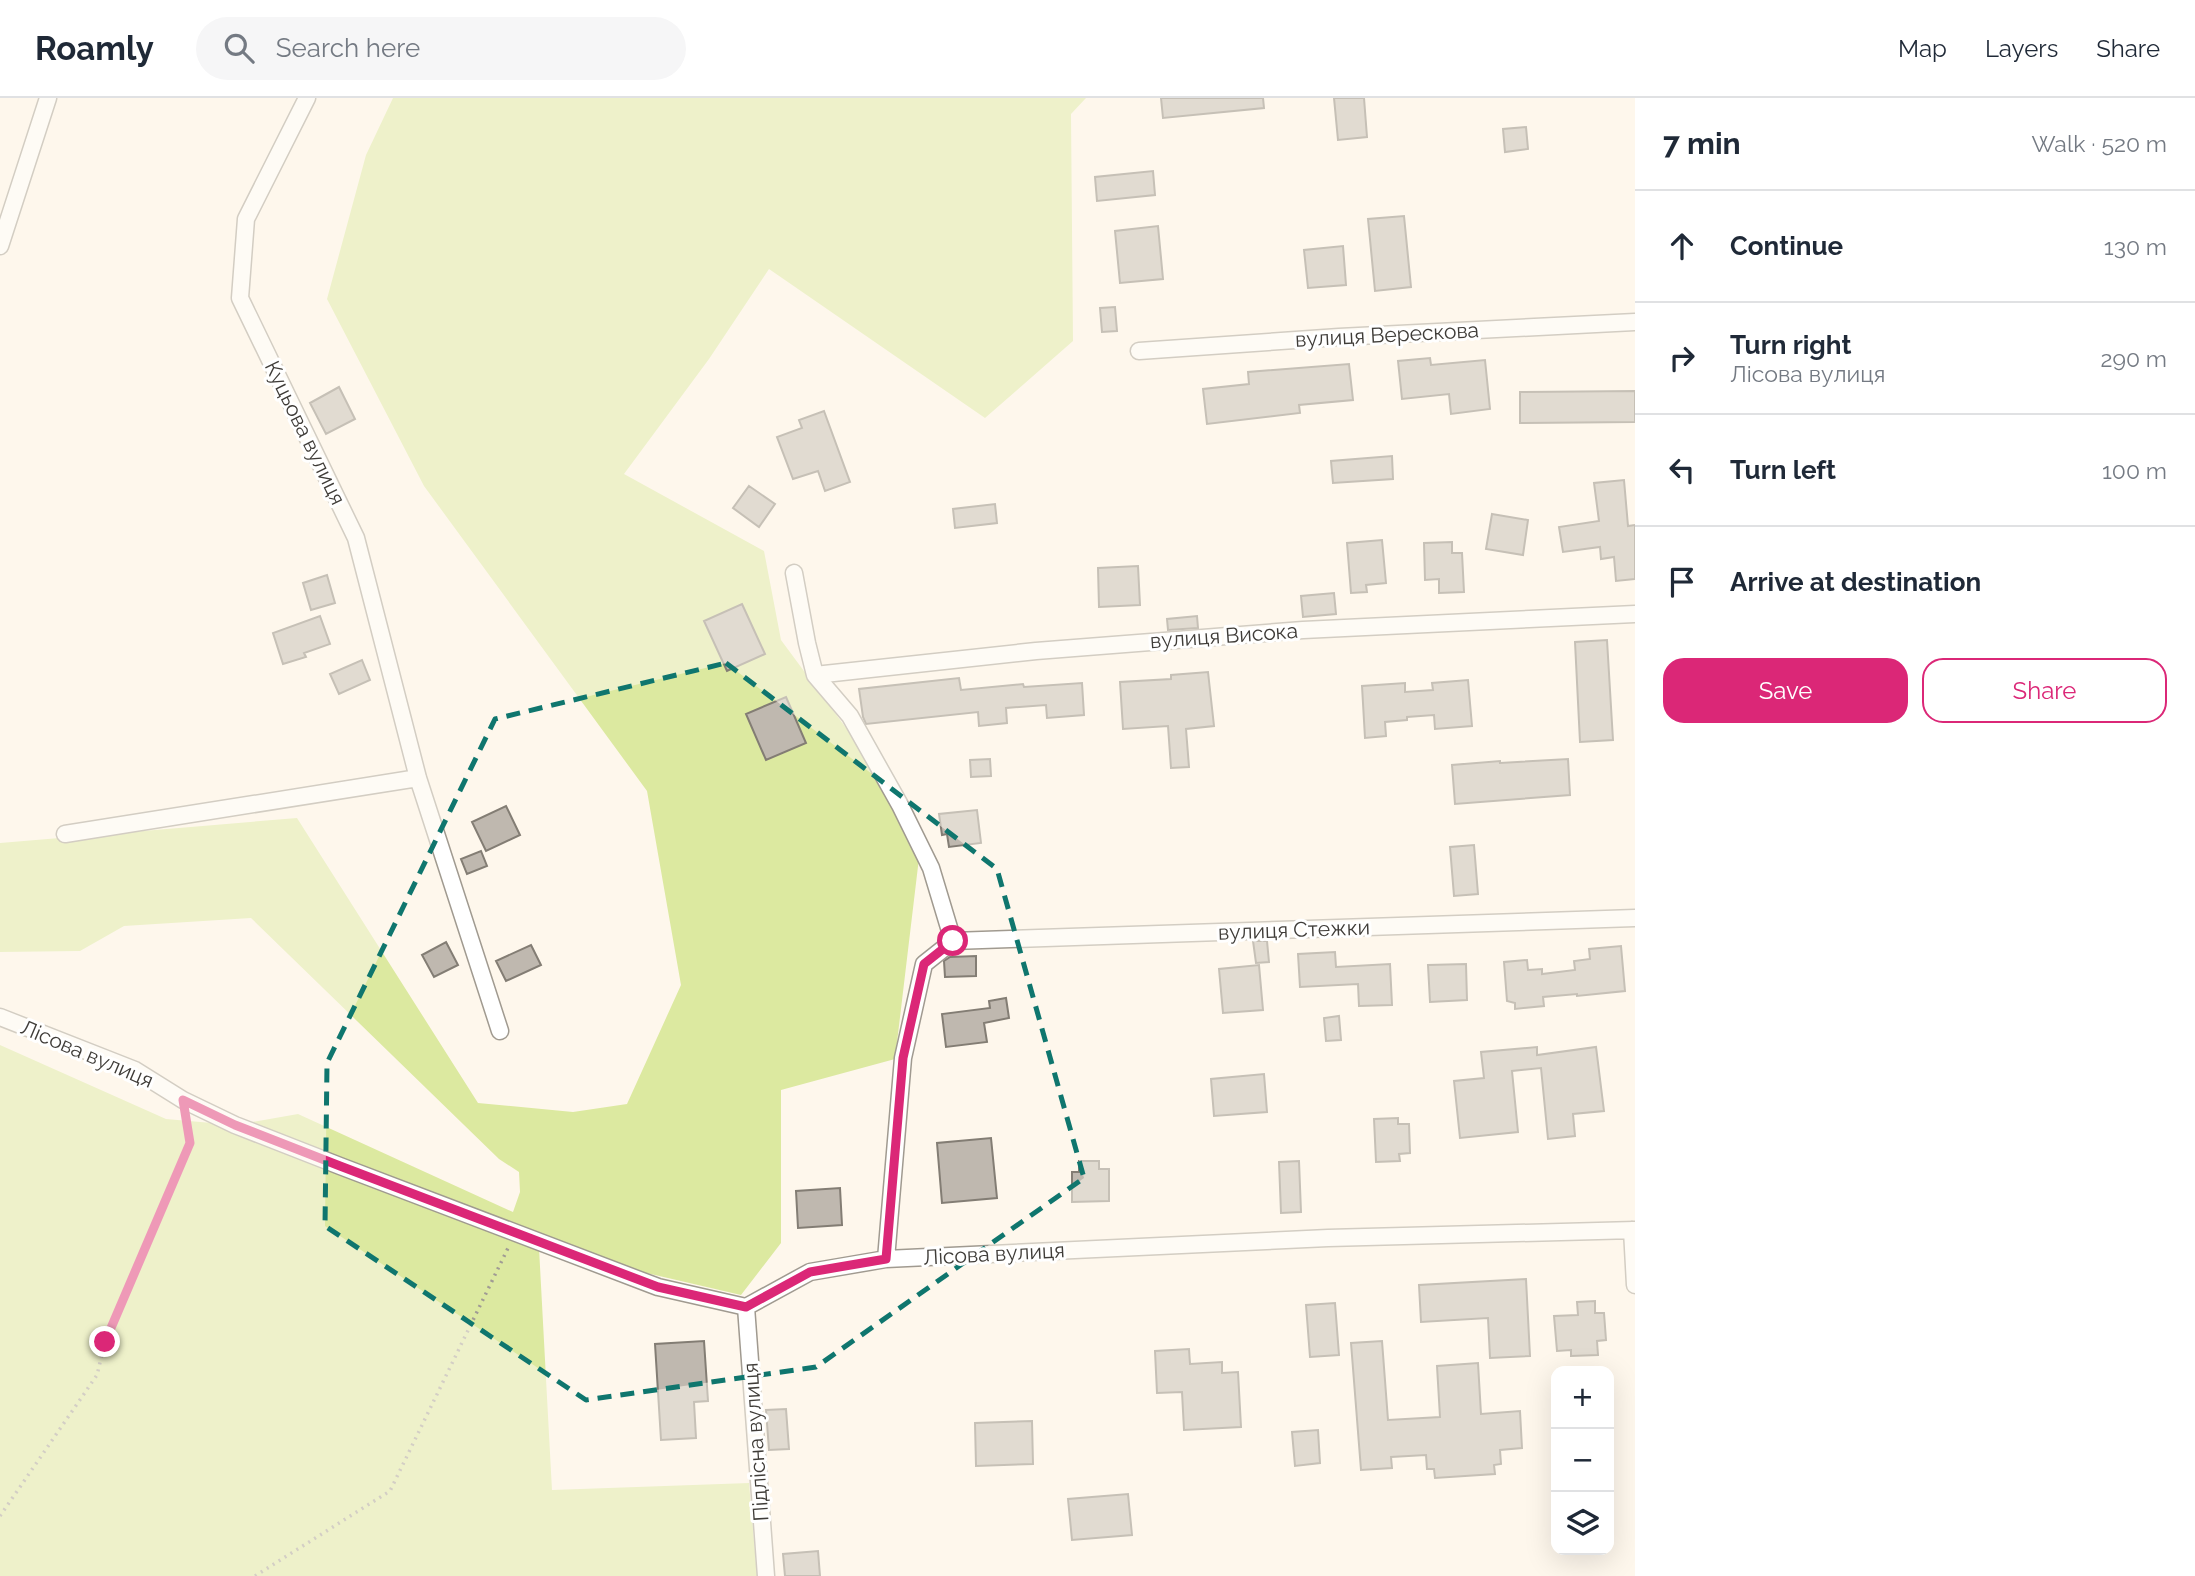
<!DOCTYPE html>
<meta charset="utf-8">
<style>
:root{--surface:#fff;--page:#f6f6f7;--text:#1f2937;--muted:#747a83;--line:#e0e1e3;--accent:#db2777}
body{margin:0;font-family:Raleway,sans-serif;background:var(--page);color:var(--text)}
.controls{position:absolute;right:21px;bottom:21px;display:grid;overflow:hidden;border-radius:14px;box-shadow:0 7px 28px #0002}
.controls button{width:63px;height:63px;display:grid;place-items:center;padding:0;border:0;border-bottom:2px solid var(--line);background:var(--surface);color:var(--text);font:35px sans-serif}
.stop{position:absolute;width:21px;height:21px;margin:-16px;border:5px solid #db2777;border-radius:50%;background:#fff}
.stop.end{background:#db2777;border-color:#fff;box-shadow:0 2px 7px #0008}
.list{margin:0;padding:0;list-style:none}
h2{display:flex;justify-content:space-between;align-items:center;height:91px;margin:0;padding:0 28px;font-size:30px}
h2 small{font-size:23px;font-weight:400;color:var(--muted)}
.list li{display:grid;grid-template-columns:46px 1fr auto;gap:21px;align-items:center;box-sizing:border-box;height:112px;padding:0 28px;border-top:2px solid var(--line)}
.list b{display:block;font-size:26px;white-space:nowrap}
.list p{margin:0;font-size:23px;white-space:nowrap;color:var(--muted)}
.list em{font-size:23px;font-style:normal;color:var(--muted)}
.actions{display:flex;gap:14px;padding:21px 28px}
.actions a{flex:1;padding:16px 0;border:2px solid var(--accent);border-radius:21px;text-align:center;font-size:24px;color:var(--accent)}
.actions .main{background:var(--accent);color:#fff}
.icon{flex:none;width:38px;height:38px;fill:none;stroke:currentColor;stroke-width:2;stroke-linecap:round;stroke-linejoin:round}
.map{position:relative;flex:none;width:1635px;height:1478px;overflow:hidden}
header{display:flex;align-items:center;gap:42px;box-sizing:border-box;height:98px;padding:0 35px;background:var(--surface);border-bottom:2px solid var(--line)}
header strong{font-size:33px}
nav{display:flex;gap:38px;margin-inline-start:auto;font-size:24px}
.search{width:490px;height:63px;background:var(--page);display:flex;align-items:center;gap:18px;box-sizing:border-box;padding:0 24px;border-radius:38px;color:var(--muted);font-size:26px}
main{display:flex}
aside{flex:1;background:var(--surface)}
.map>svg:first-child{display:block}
</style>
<header>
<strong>Roamly</strong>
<div class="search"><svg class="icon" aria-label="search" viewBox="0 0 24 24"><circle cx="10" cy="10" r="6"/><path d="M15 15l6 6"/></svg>Search here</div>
<nav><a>Map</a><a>Layers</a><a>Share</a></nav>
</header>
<main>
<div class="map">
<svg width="1635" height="1478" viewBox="0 0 1635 1478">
<rect width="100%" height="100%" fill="#fef7ec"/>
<path fill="#dce9a0" d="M393,0H1086L1071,16L1073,243L985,320L769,171L709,261L624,376L764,453L781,542L869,661L919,760L895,961L781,992V1145L741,1197L539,1150L552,1392L749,1385L757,1478H0V947L166,1021L235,1027L298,1016L513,1114L520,1094L519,1074L499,1061L251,820L124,828L80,853L0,854V745L297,720L478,1005L573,1014L627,1006L681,887L647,693L424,388L327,201L366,57Z"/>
<path fill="#bfb8af" stroke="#837d74" stroke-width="2" d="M1161,0H1263L1264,10L1163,20Z
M1334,0H1364L1367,39L1338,42Z
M1526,29L1528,51L1505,54L1503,31Z
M1153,73L1155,97L1097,103L1095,79Z
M1404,118L1411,189L1375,193L1368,121Z
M1158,128L1163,181L1120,185L1115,133Z
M1343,148L1346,187L1308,190L1304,152Z
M1115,209L1117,233L1102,234L1100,210Z
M1430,260L1431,267L1485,262L1490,311L1451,316L1449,296L1402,301L1398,263Z
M1349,266L1353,302L1299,307L1300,315L1207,326L1203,291L1249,286L1248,274Z
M339,289L355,321L326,336L310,305Z
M1635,293V324L1520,325V294Z
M824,313L850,384L825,393L818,373L793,381L777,339L802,330L799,322Z
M1392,358L1393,381L1333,385L1331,363Z
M1624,382L1628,428L1635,427V481L1616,483L1614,459L1601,461L1600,449L1563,454L1559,429L1599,423L1594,385Z
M749,388L775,406L759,429L733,410Z
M995,406L997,425L955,430L953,411Z
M1492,416L1528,422L1523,457L1486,451Z
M1382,442L1386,485L1366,487L1367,494L1351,495L1347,445Z
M1452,444V455H1462L1464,494L1439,495V481L1425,482L1424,445Z
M1138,468L1140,507L1099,509L1098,470Z
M327,477L335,505L311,512L303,485Z
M1334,495L1336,516L1303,519L1301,498Z
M742,506L765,556L727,573L704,523Z
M320,518L330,546L304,555L306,559L283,566L273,535Z
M1197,518L1198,530L1168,532L1167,521Z
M1607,542L1613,642L1580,644L1575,544Z
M362,562L370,582L339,596L330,576Z
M1208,574L1214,628L1186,631L1189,669L1171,670L1168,628L1123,631L1120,584L1171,581V577Z
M959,580L961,592L1023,586L1024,589L1082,585L1084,617L1047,620L1046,607L1006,610L1007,625L979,628L978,614L866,626L863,619L859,591Z
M1468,582L1472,628L1435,631L1434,617L1407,619V622L1385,624L1386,638L1365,640L1362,588L1405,585V594L1433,592L1432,585Z
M786,599L806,645L766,662L746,616Z
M990,661L991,678L971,679L970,662Z
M1568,661L1570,697L1455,706L1452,667L1500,663V665Z
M506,708L520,737L486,753L472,724Z
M977,712L981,745L949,749L947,736L942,737L939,716Z
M1474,747L1478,796L1454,798L1450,749Z
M481,753L487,768L467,776L461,761Z
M1253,843H1267L1269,864L1256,865Z
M446,844L458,867L434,879L422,857Z
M531,847L541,867L506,883L496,863Z
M1621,848L1625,893L1577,898V896L1543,899L1544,908L1515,911V905L1507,903L1504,864L1527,862L1528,872L1542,871V876L1575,872L1574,863L1590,861L1589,851Z
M1335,854L1336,869L1390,866L1392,907L1359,908L1358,886L1300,889L1298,856Z
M976,858V878L945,879L944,863L950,859Z
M1466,866L1467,902L1430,904L1428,867Z
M1259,867L1263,912L1223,915L1219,871Z
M1006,900L1009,920L984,925L987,944L946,949L942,916L990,910L989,903Z
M1339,918L1341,942L1326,943L1324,920Z
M1537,949V957L1596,949L1604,1013L1573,1016L1575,1038L1548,1041L1541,970L1512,973L1518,1034L1460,1040L1454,983L1484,980L1481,954Z
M1264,976L1267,1014L1214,1018L1211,981Z
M1398,1020V1026H1409L1410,1055L1399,1056L1400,1063L1376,1064L1374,1021Z
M991,1040L997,1100L942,1105L937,1045Z
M1079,1063H1099V1071H1109V1103L1072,1104V1074H1079Z
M1299,1063L1301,1114L1281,1115L1279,1064Z
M840,1090L842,1127L798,1130L796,1093Z
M1526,1181L1530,1258L1490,1260L1488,1220L1421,1224L1419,1187Z
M1595,1203V1215H1604L1606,1242L1597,1243L1598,1257L1571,1258V1252L1557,1253L1554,1218L1578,1217L1577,1204Z
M1335,1205L1339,1257L1310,1259L1306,1207Z
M704,1243L708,1303L694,1304L696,1340L661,1342L655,1246Z
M1382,1243L1388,1322L1440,1319L1437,1268L1478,1265L1481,1316L1520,1313L1522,1350L1500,1352L1501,1366L1494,1367L1495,1376L1435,1380L1434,1371H1427L1426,1357L1391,1359L1392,1370L1361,1372L1351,1245Z
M1189,1251L1190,1266L1222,1264V1275L1238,1274L1241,1329L1184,1332L1182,1294L1157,1295L1155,1253Z
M786,1311L789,1351L769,1352L766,1312Z
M1032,1323L1033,1366L976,1368L975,1325Z
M1318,1332L1320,1365L1295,1368L1292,1334Z
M1128,1396L1132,1437L1072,1442L1068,1401Z
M818,1453L820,1478H785L783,1456Z"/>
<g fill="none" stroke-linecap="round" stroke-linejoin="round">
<g stroke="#a09a90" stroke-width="19">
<path id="minor" d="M307,0L246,121L240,200L356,440L418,680L500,933
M0,148L48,0
M1139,253L1339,239L1635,224
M794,475L807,545L815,577L850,618L900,707L931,770L953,843L924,866L903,960L886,1161
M815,577L1036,553L1303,532L1635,516
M65,736L418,680
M953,843L1635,820
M0,919L135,972L183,1002L235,1027L340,1068L658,1189L746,1209L810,1174L886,1161L1328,1140L1635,1132
M1632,1132L1635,1187
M746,1209L766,1478"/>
</g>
<path stroke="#a09b94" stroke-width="3.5" stroke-dasharray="2 5" stroke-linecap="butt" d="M0,1418L97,1277L105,1244L190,1045L186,1021
M255,1478L390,1393L509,1148"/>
<use href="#minor" stroke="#fff" stroke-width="16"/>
</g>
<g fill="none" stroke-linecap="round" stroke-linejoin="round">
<path stroke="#db2777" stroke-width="9" d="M105,1244L190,1045L183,1002L235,1027L340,1068L658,1189L746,1209L810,1174L886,1161L903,960L924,866L953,843"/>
</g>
<path d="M0 0H1635V1478H0ZM726,565L997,771L1084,1080L816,1269L586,1302L325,1128L327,965L495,621Z" fill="#fef7ec" fill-opacity=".55" fill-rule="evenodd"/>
<path fill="none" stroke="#0f766e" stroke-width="5" stroke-dasharray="14 9" stroke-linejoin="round" d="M726,565L997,771L1084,1080L816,1269L586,1302L325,1128L327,965L495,621Z"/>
<g text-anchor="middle" stroke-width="6" stroke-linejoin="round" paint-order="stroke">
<g font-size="21" fill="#3f3c38" stroke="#fff">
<text transform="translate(1387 237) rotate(-3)" y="7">вулиця Верескова</text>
<text transform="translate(305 335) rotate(64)" y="7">Куцьова вулиця</text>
<text transform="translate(1224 538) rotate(-4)" y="7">вулиця Висока</text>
<text transform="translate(1294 832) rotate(-2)" y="7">вулиця Стежки</text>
<text transform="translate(87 956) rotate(23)" y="7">Лісова вулиця</text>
<text transform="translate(994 1156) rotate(-3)" y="7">Лісова вулиця</text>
<text transform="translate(756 1344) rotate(-94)" y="7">Підлісна вулиця</text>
</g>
</g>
</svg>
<div class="controls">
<button>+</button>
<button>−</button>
<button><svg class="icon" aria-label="layers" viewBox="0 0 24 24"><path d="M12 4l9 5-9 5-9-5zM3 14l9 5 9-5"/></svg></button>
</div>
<div class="stop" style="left:953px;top:843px"></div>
<div class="stop end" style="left:105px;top:1244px"></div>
</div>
<aside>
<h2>7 min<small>Walk · 520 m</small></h2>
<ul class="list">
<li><svg class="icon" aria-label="ahead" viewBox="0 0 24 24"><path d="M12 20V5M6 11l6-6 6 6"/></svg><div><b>Continue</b></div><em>130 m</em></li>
<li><svg class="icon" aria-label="right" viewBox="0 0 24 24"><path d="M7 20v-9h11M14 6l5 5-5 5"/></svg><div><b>Turn right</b><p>Лісова вулиця</p></div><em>290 m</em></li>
<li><svg class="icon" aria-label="left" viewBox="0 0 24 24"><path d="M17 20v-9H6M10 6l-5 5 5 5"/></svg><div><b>Turn left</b></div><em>100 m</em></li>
<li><svg class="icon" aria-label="arrive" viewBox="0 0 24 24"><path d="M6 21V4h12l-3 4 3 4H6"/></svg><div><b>Arrive at destination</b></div></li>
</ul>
<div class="actions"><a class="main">Save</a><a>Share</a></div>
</aside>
</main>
